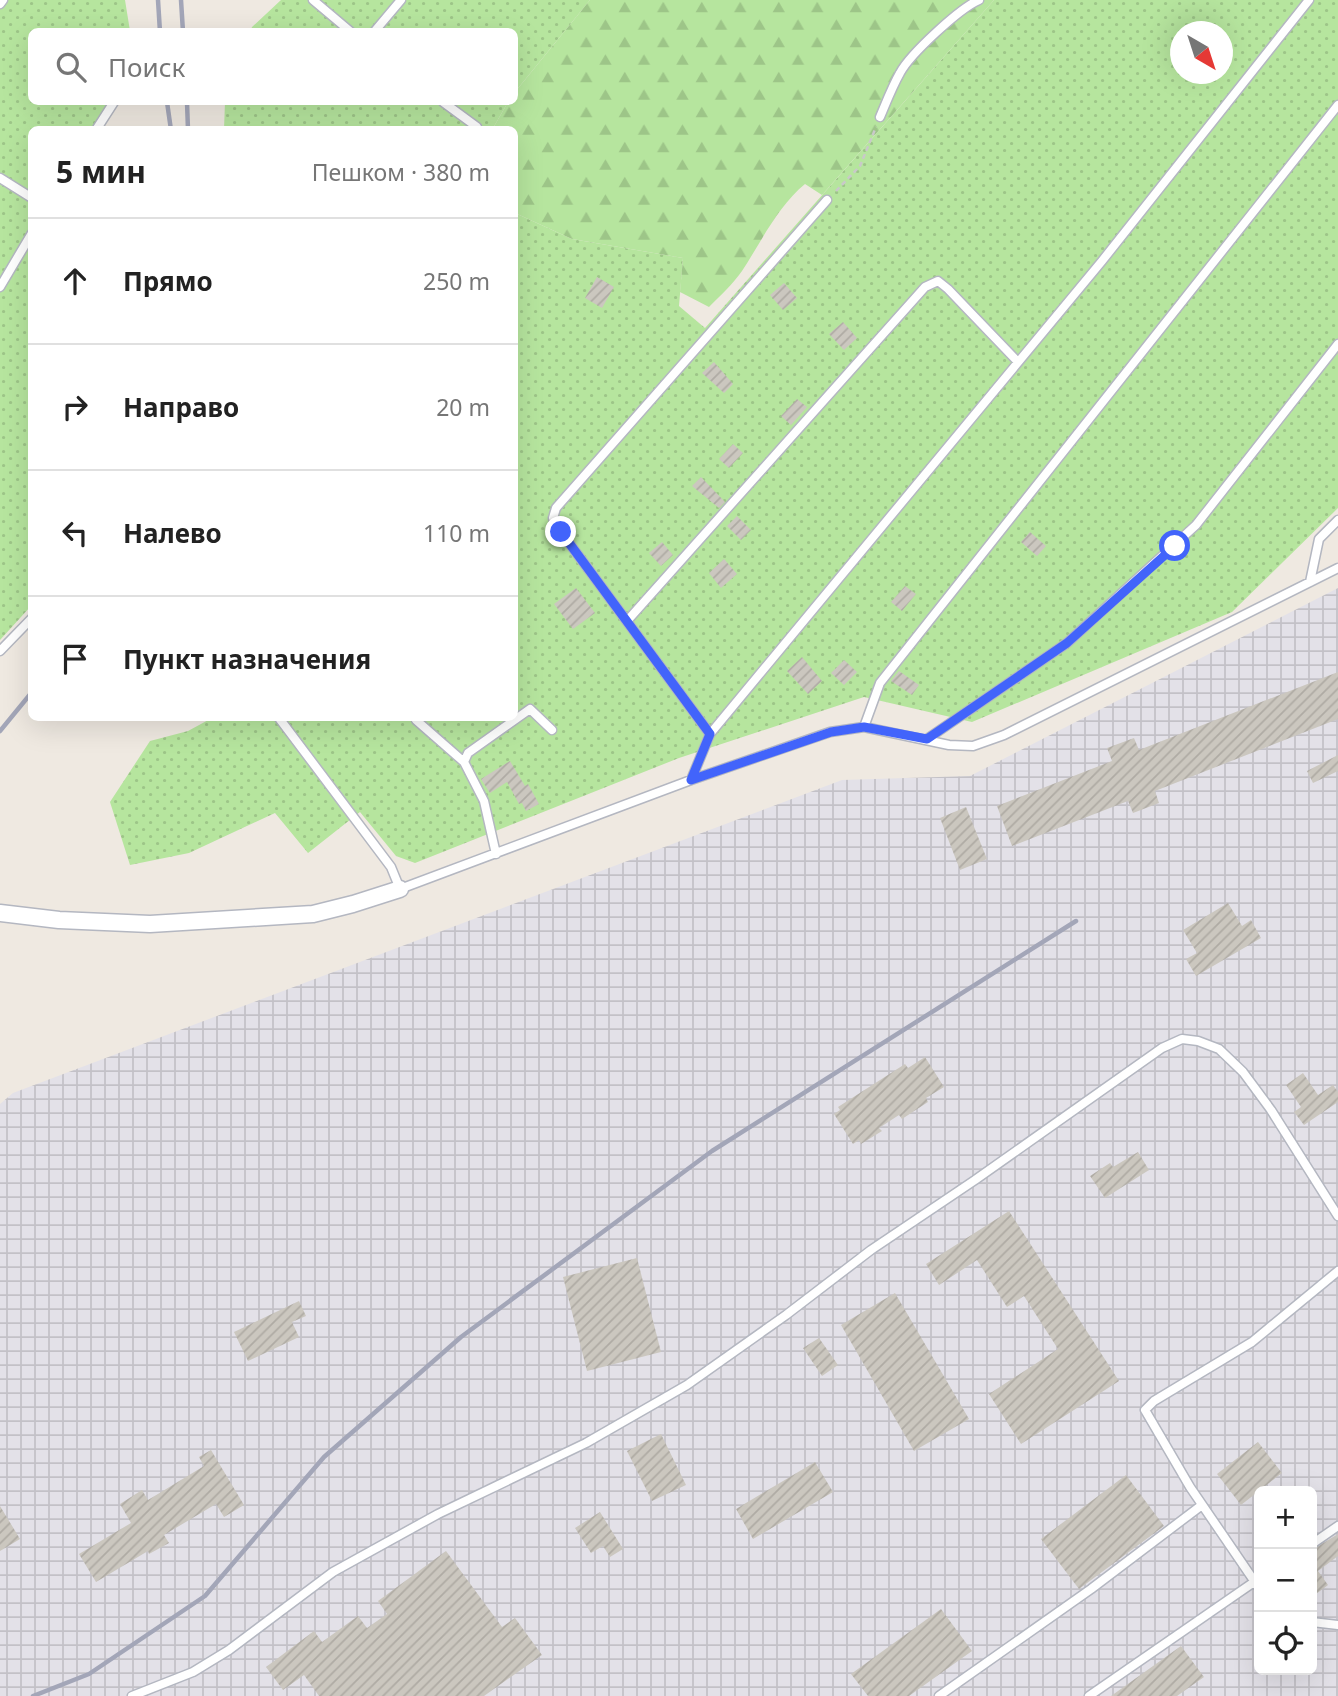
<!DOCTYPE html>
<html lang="ru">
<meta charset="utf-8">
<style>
:root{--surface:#fff;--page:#f2f2f2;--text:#222;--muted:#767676;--line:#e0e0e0}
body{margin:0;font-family:"Noto Sans",sans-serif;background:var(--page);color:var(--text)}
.controls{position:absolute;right:21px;bottom:21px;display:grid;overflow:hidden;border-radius:10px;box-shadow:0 7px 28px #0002}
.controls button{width:63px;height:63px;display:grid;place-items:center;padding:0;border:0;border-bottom:2px solid var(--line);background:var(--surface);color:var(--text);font:35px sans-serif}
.compass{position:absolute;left:1170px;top:21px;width:63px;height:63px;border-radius:50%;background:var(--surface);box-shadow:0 7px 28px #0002;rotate:141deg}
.stop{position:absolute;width:21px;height:21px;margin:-16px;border:5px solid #4264fb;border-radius:50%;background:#fff}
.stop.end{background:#4264fb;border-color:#fff;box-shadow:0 2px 7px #0008}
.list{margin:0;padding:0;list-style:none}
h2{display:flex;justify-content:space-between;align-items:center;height:91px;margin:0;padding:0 28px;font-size:30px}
h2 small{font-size:23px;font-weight:400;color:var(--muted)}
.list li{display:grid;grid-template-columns:46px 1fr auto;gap:21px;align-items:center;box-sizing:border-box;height:126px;padding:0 28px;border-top:2px solid var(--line)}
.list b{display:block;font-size:26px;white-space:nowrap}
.list em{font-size:23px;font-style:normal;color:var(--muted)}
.icon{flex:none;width:38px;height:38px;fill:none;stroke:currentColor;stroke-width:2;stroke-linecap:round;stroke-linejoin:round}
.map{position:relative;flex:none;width:1338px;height:1696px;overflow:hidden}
.search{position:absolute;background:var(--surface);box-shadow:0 7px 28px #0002;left:28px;top:28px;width:490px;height:77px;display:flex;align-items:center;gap:18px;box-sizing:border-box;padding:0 24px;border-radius:10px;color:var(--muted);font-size:26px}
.panel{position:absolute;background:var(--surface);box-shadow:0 7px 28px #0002;left:28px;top:126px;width:490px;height:595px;border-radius:10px}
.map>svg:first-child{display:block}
</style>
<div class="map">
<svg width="1338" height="1696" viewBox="0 0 1338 1696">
<defs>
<pattern id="industrial-grid" width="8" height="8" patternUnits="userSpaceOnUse" patternTransform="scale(1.75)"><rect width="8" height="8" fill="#e3e1e8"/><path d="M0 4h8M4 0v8" fill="none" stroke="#c3c1c7"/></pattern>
<pattern id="grass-dots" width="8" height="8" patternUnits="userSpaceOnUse" patternTransform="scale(1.75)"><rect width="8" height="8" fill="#b6e59e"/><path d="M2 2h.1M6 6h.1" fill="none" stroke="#9dc588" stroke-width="1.8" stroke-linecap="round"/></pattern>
<pattern id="forest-firs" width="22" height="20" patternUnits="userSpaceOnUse" patternTransform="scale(1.75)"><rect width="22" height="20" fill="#b6e59e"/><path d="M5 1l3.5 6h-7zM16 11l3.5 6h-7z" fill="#9dc588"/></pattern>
<pattern id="building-hatch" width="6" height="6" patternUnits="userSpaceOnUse" patternTransform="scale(1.75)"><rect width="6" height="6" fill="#cbc7bf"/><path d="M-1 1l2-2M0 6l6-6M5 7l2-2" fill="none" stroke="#afaba4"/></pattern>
</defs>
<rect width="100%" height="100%" fill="#efe9e1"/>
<path fill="url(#industrial-grid)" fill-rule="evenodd" d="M1338,588V1696H0V1104L13,1093L842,780L970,776ZM1259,1491H1312V1670H1259Z"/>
<path fill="url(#grass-dots)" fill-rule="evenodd" d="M0,0H125L130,31L32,32V102H118L101,129L32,130L31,606L0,640Z
M281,0H590L515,92L514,32H250L252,27Z
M994,0H1338V508L1232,612L972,722L864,697L679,758L415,863L396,856L360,812L308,853L275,813L189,853L130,865L110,802L150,741L188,731L212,718H514L515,213L572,239L683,258L679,306L705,328ZM1180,32H1222V74H1180Z
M225,102H508L492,130L224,129Z"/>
<path fill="url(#forest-firs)" d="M590,0H994L822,195L805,184C778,206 761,242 742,271C733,284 720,296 709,307L680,292L683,258L572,239L515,213L514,130H492L508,102H514L515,92Z"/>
<path fill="url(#building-hatch)" d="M597,277L614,287L602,308L585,298Z
M784,283L797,298L783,310L770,295Z
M843,322L857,338L844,350L829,334Z
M714,362L733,384L724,393L702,373Z
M797,399L807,407L791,425L781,416Z
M733,444L743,453L729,468L719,459Z
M701,477L725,502L719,508L692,486Z
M737,516L751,530L741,540L727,526Z
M1030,532L1046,546L1037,556L1021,542Z
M662,542L673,555L661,566L649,553Z
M724,559L737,574L721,588L709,573Z
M905,586L916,594L902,611L891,602Z
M576,588L595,613L573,629L554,604Z
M802,657L822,681L808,694L787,671Z
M844,660L857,672L844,685L831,673Z
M899,671L919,685L912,695L891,681Z
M1338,672V719L1155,791L1159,803L1133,813L1128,801L1012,846L997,806L1112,761L1107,748L1134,738L1139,750Z
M1338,755V771L1313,783L1307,771Z
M510,761L525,786L528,784L539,804L526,811L522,803L519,804L507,782L490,793L481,779Z
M966,807L987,859L960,870L940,818Z
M1228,903L1242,926L1251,920L1261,938L1196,976L1186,959L1197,953L1183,930Z
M925,1057L944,1087L926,1098L928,1102L902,1119L899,1115L879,1128L882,1131L861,1144L859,1140L853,1144L834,1114L840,1110L838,1107L905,1064L908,1068Z
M1303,1073L1318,1095L1333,1085L1338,1092V1102L1304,1125L1294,1112L1301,1107L1286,1085Z
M1138,1152L1149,1170L1105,1198L1090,1176L1110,1163L1113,1167Z
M1009,1211L1119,1381L1021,1444L989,1394L1058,1349L1024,1296L1007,1307L977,1260L939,1285L926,1264Z
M637,1258L661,1352L587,1371L563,1277Z
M895,1293L969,1419L914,1451L841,1325Z
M299,1301L306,1316L292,1322L299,1337L248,1361L234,1332Z
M819,1338L838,1365L822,1376L803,1348Z
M661,1434L686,1485L652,1501L627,1451Z
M1258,1442L1282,1473L1241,1505L1217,1474Z
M211,1450L244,1505L224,1517L216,1504L164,1535L169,1543L149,1554L148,1551L96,1582L79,1554L131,1523L120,1504L142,1490L148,1500L204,1466L199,1457Z
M815,1462L833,1492L753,1539L736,1509Z
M1126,1475L1164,1526L1079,1589L1041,1539Z
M0,1506L20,1539L0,1551Z
M600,1512L623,1549L610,1557L603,1546L591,1553L575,1528Z
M1338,1534V1556L1318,1571L1328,1585L1312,1597V1550Z
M446,1551L502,1627L515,1618L542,1655L484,1696H319L304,1675L283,1690L266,1667L314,1631L322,1642L358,1616L367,1628L387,1614L378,1601Z
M941,1609L972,1651L909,1696H868L851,1674Z
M1181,1646L1204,1677L1177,1696H1111Z"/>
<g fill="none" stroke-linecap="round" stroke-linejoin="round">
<g stroke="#b4b7c1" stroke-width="11">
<path id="lane" d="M313,0L351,32
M0,4L3,0
M374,32L401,0
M443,102L477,127V130
M880,117C886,103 892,87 900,73C910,54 960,8 979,0
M96,130L114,102
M0,178L32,198
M0,287L32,233
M1310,582L1319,539L1338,520
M627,621L925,287L938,281L948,289L1018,362
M0,651L32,618
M279,718L391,867L400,889L691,780L830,732L864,727L949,745L973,746L1004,735L1338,568
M416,720L464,762
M864,727L880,683L1338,105
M710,734L1102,261L1309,0
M927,739L1067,643L1196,525L1338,344
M691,780L710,734L561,532L553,518L556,508L827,200
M496,854L484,801L464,762L468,753L530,709L552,730
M1312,1544L1338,1526
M1259,1588L1190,1487L1145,1410L1154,1401L1252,1342L1338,1271
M1312,1622L1338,1625
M132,1696L193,1672L229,1650L333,1572L438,1514L586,1443L687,1385L786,1315L871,1250L975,1180L1162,1048L1182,1039L1198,1041L1219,1049L1243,1072L1271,1110L1338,1216
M939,1696L1091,1589L1202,1505
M1089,1696L1257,1580"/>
</g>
<g stroke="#b4b7c1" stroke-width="19">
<path id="street" d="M0,913L59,920L150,924L313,914L353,904L400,889"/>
</g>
<path stroke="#c9c9c9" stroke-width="2.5" stroke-dasharray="5 3.5" stroke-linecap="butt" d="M836,191L860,166L876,127"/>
<use href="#lane" stroke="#fff" stroke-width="8"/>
<use href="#street" stroke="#fff" stroke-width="16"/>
<path stroke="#a3a6b8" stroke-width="4.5" d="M158,0L160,32
M181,0L183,32
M167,102L171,130
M187,102L188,130
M0,731L32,692
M33,1696L89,1674L205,1596L324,1457L461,1337L712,1151L1076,921"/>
</g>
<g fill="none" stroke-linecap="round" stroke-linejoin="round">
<path stroke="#4264fb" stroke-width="9" d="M561,532L710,734L691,780L831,732L864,727L927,739L1067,643L1175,546"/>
</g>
</svg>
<div class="controls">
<button>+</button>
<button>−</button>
<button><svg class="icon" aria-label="locate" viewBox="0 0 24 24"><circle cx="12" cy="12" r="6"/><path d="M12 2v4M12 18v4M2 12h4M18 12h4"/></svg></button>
</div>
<svg class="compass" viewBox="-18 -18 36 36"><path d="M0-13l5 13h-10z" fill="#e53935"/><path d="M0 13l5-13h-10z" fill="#767676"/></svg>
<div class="stop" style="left:1175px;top:546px"></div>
<div class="stop end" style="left:561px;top:532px"></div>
<div class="search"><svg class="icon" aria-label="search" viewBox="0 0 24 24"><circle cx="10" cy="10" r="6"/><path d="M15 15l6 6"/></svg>Поиск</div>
<section class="panel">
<h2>5 мин<small>Пешком · 380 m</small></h2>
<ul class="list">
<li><svg class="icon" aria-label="ahead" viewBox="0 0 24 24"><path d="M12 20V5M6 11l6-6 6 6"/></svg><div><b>Прямо</b></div><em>250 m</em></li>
<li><svg class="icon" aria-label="right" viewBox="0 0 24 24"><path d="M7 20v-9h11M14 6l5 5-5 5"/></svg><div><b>Направо</b></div><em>20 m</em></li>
<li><svg class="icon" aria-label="left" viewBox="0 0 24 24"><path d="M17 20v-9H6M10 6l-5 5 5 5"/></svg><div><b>Налево</b></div><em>110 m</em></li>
<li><svg class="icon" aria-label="arrive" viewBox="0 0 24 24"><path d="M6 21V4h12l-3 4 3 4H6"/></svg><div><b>Пункт назначения</b></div></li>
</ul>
</section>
</div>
